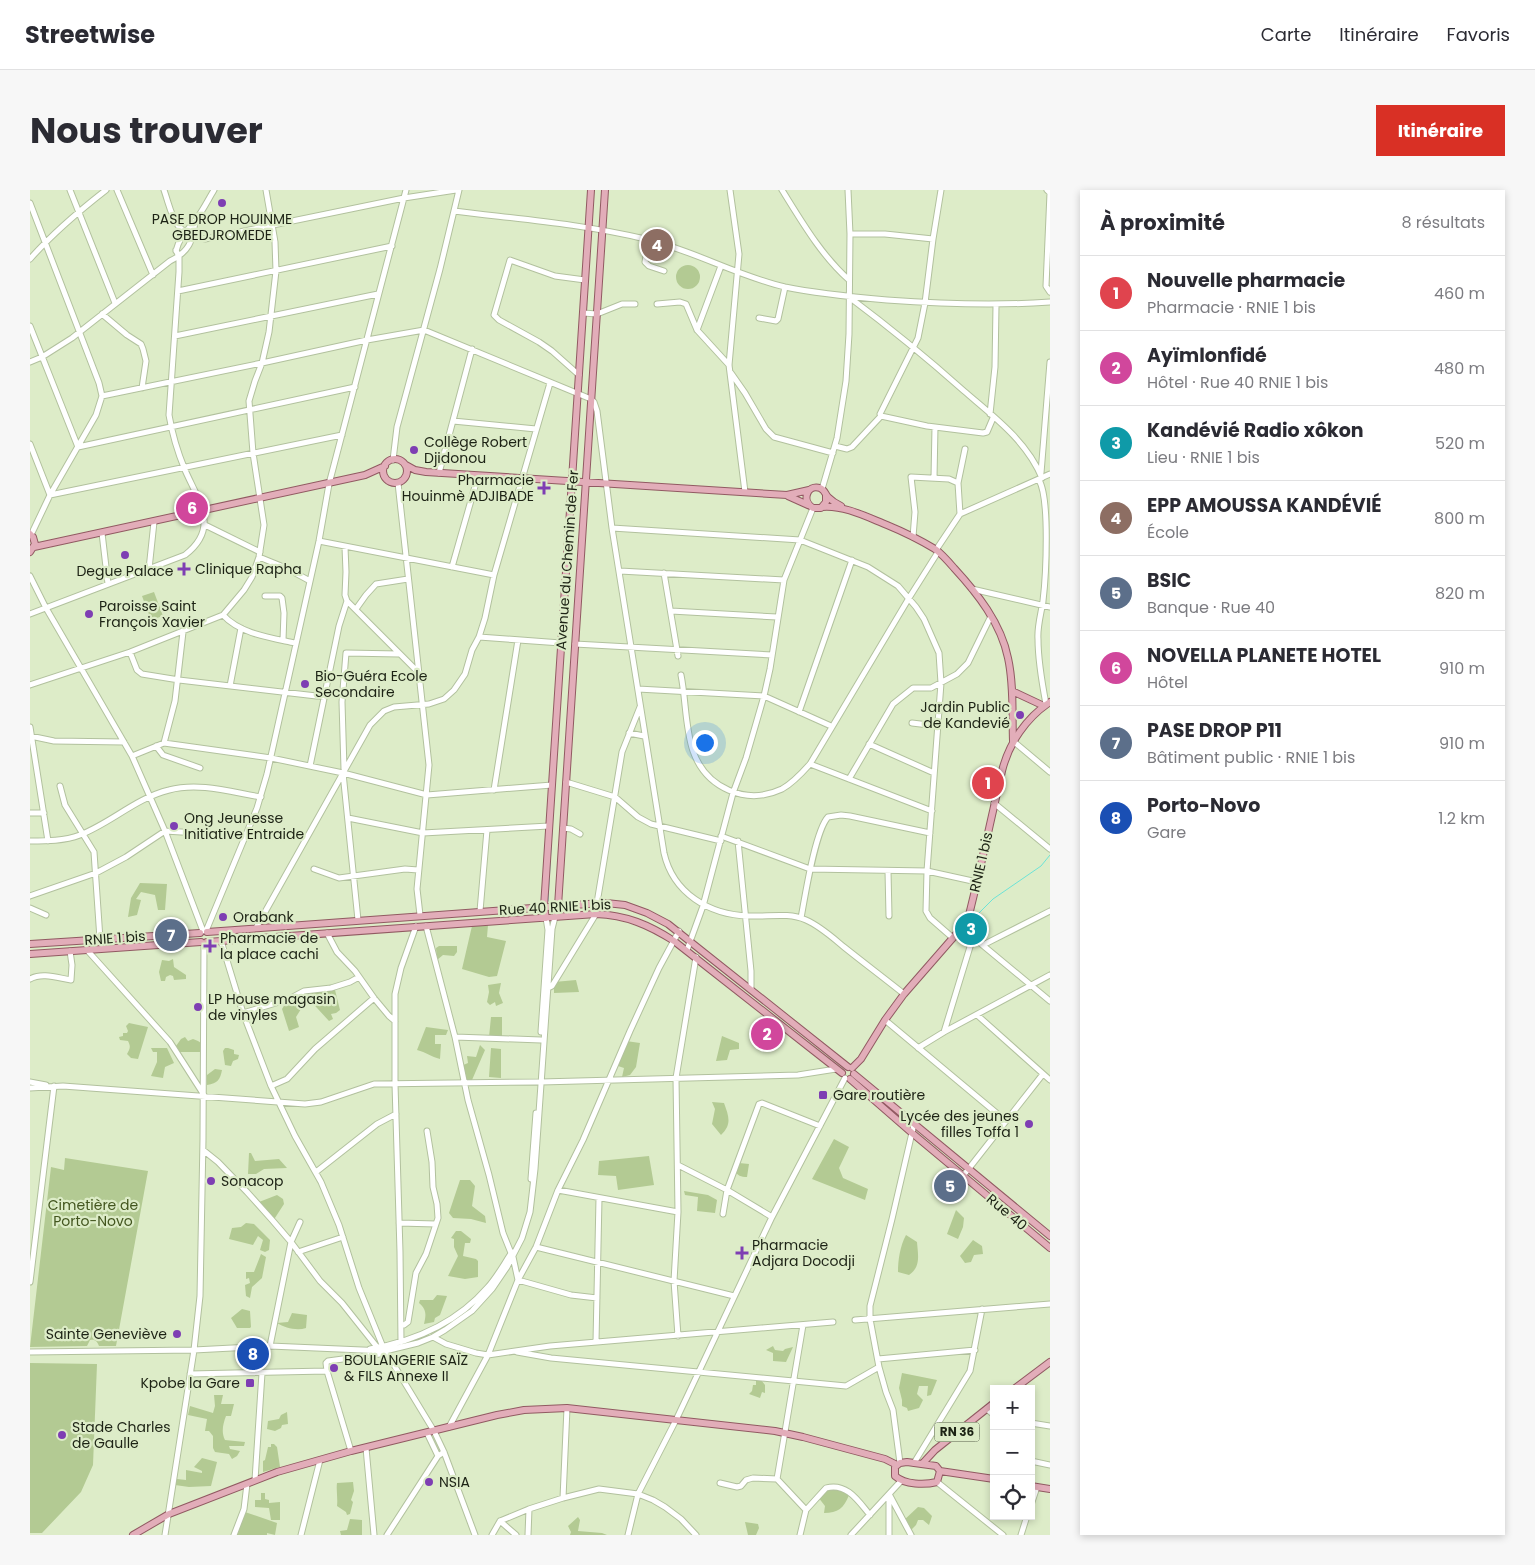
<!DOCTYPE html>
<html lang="fr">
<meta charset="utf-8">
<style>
:root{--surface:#fff;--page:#f7f7f7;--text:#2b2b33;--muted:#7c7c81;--line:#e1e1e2;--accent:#d93025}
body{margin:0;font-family:Poppins,sans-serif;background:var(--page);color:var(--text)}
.controls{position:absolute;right:15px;bottom:15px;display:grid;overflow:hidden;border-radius:0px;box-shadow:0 2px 8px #0003}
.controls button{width:45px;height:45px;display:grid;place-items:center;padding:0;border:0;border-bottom:1px solid var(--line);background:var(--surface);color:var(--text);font:25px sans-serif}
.you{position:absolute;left:674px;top:552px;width:18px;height:18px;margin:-12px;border:4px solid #fff;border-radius:50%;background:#1a73e8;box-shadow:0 0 0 8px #1a73e833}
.badge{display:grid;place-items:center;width:32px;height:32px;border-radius:50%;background:var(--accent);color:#fff;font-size:16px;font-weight:700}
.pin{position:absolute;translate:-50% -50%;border:2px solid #fff;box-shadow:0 1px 5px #0006}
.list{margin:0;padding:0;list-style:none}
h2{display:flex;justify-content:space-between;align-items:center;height:65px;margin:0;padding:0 20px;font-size:21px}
h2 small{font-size:16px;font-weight:400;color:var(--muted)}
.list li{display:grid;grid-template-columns:32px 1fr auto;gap:15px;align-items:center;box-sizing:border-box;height:75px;padding:0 20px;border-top:1px solid var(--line)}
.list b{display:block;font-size:19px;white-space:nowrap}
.list p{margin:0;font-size:16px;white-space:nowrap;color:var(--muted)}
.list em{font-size:16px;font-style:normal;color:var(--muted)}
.icon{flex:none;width:28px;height:28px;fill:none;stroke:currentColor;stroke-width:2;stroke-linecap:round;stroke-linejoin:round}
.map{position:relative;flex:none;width:1020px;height:1345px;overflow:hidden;border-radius:0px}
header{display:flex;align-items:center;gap:30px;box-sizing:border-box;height:70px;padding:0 25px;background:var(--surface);border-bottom:1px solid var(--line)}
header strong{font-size:24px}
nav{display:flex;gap:28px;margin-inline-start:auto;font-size:18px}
.intro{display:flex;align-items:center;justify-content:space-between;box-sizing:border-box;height:120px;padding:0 30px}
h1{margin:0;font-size:35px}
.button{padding:12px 22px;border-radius:0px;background:var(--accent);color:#fff;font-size:18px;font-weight:700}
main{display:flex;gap:30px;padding:0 30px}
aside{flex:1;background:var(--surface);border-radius:0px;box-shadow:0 2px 8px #0003}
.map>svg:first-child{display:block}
</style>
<header>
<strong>Streetwise</strong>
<nav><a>Carte</a><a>Itinéraire</a><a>Favoris</a></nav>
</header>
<div class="intro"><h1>Nous trouver</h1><a class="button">Itinéraire</a></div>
<main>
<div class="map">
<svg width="1020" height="1345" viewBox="0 0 1020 1345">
<rect width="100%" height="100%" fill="#ddecc8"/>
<path fill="#b3ca93" d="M646 87a12 12 0 1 1 24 0a12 12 0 1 1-24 0Z
M124,402L133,426L121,430L112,406Z
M110,693L137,694L135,720H128L125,705L111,702L106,709L111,710L107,725L98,727L101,708Z
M458,735L457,747L476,751L467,786L459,787L432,779L442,736Z
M409,756H427V762L424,766L413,765L407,770L406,758Z
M143,769L144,777L156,785V789L144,790L143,786L140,785L136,787L135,791H131L129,782L132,770L139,771Z
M546,790L549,802L524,803V792Z
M471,793L469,803L473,813L466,816L465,812L460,815L457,812L459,802L458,795Z
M305,800L310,820L306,823L301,824L303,829L299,831L276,806L280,803Z
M257,811L265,814L271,819L266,827L269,837L259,841L252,819Z
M461,827H472V847H459Z
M99,833L118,837L108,869L101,868L97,864C100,858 101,857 98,851L90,850L89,847L93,846V843H97L98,841L96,836Z
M396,837L418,840L416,845H405V854H411L410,869C401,867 396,862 387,860Z
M692,846L709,853V859L700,860L697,870L686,871Z
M155,847L158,851L163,849L168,851L174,855V862H150L146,856L151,849Z
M596,851L610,853L606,877L600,885L592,887L594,878L585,875Z
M450,855L455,860L442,890H433L431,876L438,873L437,866L446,867Z
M121,858H137L144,873L135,877L133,888L121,886L127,872V862H123Z
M195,858H198L204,860V864L209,865L208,869L203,871L201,876L195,875L193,861Z
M461,858L471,859V888L459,887Z
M185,879L192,880C190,890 188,893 177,895V885Z
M682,912L694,913C699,927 702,934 691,945L682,934L685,919Z
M804,949L819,957L809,978L813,988L838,999L835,1010L782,989Z
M219,963H221L225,971L249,969L257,978L234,979L226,984H218Z
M619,966L624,995L588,1000L586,986L568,985L569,971Z
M35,968L118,981L86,1156H69C67,1151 65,1149 60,1150L57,1156L0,1157L21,977L34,980Z
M709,973L719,974L717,987C711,987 707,986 705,980Z
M430,990H440L445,996L442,1016L455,1026L456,1033L441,1029L423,1028L419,1023Z
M654,1001L678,1005L687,1010L685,1023L667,1021L668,1007L655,1005Z
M247,1005L253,1009L254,1014L243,1031L229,1012Z
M926,1020L934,1028L933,1037L928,1049L917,1044Z
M216,1033L224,1034L240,1050L239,1060L235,1062L230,1060L233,1050L228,1046L223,1055L199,1049L202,1038L211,1037Z
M426,1041H431L441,1049L440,1053H435L433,1066L446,1069L448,1071V1087L435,1089L418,1086L428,1066L424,1057V1049L421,1048Z
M876,1045L887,1052C888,1065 891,1077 879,1085L868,1082C868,1070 870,1056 876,1045Z
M943,1050L952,1056L953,1064L944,1065L941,1072L935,1073L930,1066Z
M231,1064L236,1067L232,1088L222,1097L220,1108L216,1106L215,1095L220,1093L219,1088L216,1089V1082H224Z
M407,1105L417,1106L410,1125L405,1128L404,1132L394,1134C396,1125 397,1120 389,1113L390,1110H403Z
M212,1119L220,1121L221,1137L220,1138H207L201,1128Z
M262,1123L277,1125L276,1138C267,1141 255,1138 247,1133L258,1132Z
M743,1156L745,1160L753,1161L755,1159L763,1157L756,1172L743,1171V1163L736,1160Z
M0,1173L67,1174L63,1275L51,1302L12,1343H0Z
M872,1183L907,1190L901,1205L897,1206L898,1196H889L887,1204L893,1210L889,1218L878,1221L877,1218L872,1216V1210L869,1198Z
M726,1189L731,1190L735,1195V1203L732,1202L730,1208L719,1204L722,1201L723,1195H726Z
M184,1205H193L191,1214H204L201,1226H196C193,1234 191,1242 195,1250L215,1252L214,1256H199L200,1259L210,1261L207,1266L202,1269L199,1264L185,1262L183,1258V1246L179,1241H175L177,1229L158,1225L160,1216L183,1223L185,1216Z
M257,1222L258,1234L252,1235L251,1238L245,1241L237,1239L238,1231L249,1229L251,1225Z
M241,1254H244L247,1257L250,1277L233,1282V1271L235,1270L238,1257H241Z
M172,1268L187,1272L181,1296L159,1297L145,1295L147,1289L156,1290V1280L172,1283V1281L164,1277Z
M323,1292L324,1301L321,1310L323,1312L320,1324L317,1325L316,1322L307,1316C308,1308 306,1301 307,1293Z
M796,1298L811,1301L819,1305C814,1318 808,1323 794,1323L795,1316L788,1307Z
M231,1303H235V1309L239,1310V1313L250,1312V1330H241L239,1318L225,1317V1310H231Z
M888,1317L894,1318L902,1326L899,1335L893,1330H888L886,1335L879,1342L873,1331Z
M215,1322L247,1333L245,1345L237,1343V1345H207Z
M548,1327L550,1330L548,1341L572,1343L577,1345H540L541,1342L538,1336Z
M320,1329L332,1330V1345H311L310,1341L317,1340Z
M715,1332L728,1334L729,1338L726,1345H718Z"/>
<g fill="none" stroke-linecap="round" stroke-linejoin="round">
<path stroke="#6de3d6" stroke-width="1" d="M518,711L523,622
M945,727L963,709L1011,676L1020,665"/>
<g stroke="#b2c19e" stroke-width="7">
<path id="minor" d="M40,0L85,113
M87,0L123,85
M134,0C143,26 143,44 175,49L374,8L426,0
M700,0L709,64L699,175L715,302
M752,0C772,32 791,65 819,90
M911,0L903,49L895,113L888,148L850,224L851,226L897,236L953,243L957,242L963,228
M1017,0L1020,3L1016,96L1020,102
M0,13L69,193L72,206L66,225L20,305L1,345
M424,21C488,29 553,34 615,49C663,60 707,86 755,97C789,104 823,107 857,110C912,114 965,116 1020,112
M820,44H855L903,49
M619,50L615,72L619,76L634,81
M146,61C150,46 155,43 165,31C172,22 178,10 184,0
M0,69C23,43 49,21 76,0
M148,101L362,56
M819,107C859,137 897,168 934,201C963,226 997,251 1012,288
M627,114L650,112L656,114L667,140L699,175
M553,123L567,124L592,114H605
M72,124L97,145L111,154L113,159L116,171L112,198
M729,128L746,131L748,129L755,97
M0,136L48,257L325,197
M667,140L691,76
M145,146L348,104
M0,172L12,167L42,148L140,71C159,62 163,51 165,31
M701,183L715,203L736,239L744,247L803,263
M549,185L522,161L509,152L469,130L464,125L480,70L525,86L555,90
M72,206L232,173L337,150L394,140L561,209L564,212L567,221L582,338L634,663C643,703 679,725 719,726C738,727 758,722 776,730C790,736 802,747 814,757C834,773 854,788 874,804
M960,224L965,177L966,116
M423,231L506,239
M0,254L20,305L312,245
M805,256L817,259L822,257L851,226
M363,270L367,237L410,79L429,0
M409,283L442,159
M1011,283L1020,172
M904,288L905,237
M1009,290C1020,309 1016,386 1013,411C1011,424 1007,437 1008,449C1008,471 1012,493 1016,514
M368,293L399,575L387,699L390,725
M928,293L935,259
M792,299L807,248L816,191L819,144L820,44L818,0
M930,324L1020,284
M175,335L230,362
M582,338L770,350L838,377L868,396L886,417L894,429L909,463L911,493L897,681L896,721L900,728L923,748
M72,343L78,394
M883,347L885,322L881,287L919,289L928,293L930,324L906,360
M289,351L464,385
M229,367L256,378L280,391
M422,377L448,286
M119,379L124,332
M590,381L754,390
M634,383L648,466
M0,386L16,418L102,566L135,641L173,741
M942,399L1020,417
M235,406H250L252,408L254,423L253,450
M317,411L387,481
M326,419L336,405L346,394L378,389
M641,421L747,427
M0,424L155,365C190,338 169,312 155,280C148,263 142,243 139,225L149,82V67L146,60
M193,425C210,444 242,448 265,453
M449,447L531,453
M545,454L742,465
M100,462L107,480L112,484L149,490L295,507
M651,485C656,510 655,537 663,561C676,598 716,616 752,599C763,593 772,583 780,574L879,408L908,362
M0,495L100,462L193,425L214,400L222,387L229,367L234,335L223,263L219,211L225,191L232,173L239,142L246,81L245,52L236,0
M200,496L211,438
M608,499L734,506L801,536
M769,522L822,370
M882,533L907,536
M0,537L18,651
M599,543L614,546
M0,546L24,551L94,552
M983,551L1020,582
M134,553L145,511L153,442
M839,554L904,583
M126,556L133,565L170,578
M102,566L134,553L241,568L313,583L397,605L522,595
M780,574L902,621
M280,576L309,436L317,411L315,405L316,382L315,357
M314,579L312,512L316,463L369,464
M313,583L328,730
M819,589L863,514L883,498H901L927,484L938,473L961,426
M536,592L585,607L608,627L621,634L691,651
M30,596L35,615L64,662L70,749
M464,600L488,450
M964,613L1020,659
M0,623H14
M318,628L393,643L519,636
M533,638L541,639L550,644
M691,646L780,679L897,681L947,692
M0,651C17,651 34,651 50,645C81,633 106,608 139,600C169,592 201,602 231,607
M708,651L721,781V799
M284,679L309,688L375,679L388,680
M858,681L859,726
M0,706L66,683L96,667L135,641L216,646
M567,713L592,562L610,517
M0,718L16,725
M450,721L457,640
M771,728C775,707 785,641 798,627L811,625L820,626L900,643
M396,736L425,847L438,910L459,985L473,1043L481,1063
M226,738L340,535L354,521L364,517L399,514L414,509L424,500L435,484L442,460L449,447L455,428L464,385L520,193
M932,738L1020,811
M176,741L227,618L237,584L289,351L299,294L376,0
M297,743L307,762L325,781L344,808L359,826L365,831
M191,751L213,823L241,896L265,946L291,992L309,1035L329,1098L353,1157L404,1241L414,1262L445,1345
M953,755L1020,721
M57,760L140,852L174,905
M657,760L673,716L703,603L716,568L734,506L740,479L754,390L783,318
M0,789C12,782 28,788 41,790L42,775L40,761
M518,798L522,796L566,724
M213,823L259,809L274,801L301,798L320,792L329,787
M947,825L1020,890
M855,830L976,931
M511,842L518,740L516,728
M914,842L943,747
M425,847L511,850
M888,858L914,842L1020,785
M0,892L16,895
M511,892L768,885L806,879
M241,896L257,889L285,859L344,808
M0,898L33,896L275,914L291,912L344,894L508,892
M173,960L188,972L217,1002L243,1031L261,1052L290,1091L312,1113L347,1157
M648,975L697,1000L742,1027
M286,982L347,934L366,924
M933,986L1013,884
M501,989L506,923
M528,1000L648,1022
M693,1024L697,1000L729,914L732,913L790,936
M369,1033L406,1034
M506,1057L704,1106
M268,1062L313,1047
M483,1067L488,1090L541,1105L567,1108
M0,1092L24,896
M825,1130L1020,1114
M371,1135H374L378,1132L386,1083L396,1064L408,1028L407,1014L403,997L402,972L397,941
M648,1146L644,1091L648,1022L646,888L666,767
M403,1147L416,1154L446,1163L458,1165L520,1156L803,1132
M371,1152L370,1062L365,894V804L371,778L386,736
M566,1152L569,1008
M240,1156L261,1052L270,1032
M340,1159C385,1151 427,1133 458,1097C467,1087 474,1074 482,1062
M0,1162L164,1160L240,1156L355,1161L388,1153L403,1147L415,1140L442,1121L462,1099L477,1077L492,1048L500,1022L505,979L522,739L525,727
M487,1162L521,1168L816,1196L849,1177
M848,1169L945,1160
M160,1184L297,1181
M957,1219L964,1225
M1001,1233L1020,1236
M419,1237L458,1165L488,1090L506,1057L528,1000L553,950L600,841L629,778L649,741
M397,1243L408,1266
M336,1258L344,1345
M321,1261L297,1181L296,1173L298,1171L350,1164
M1001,1271L1020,1275
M870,1273L863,1220L856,1202L849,1177L840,1129V1116L862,1029L884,934
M884,1273L940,1181L952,1119
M747,1289L773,1135
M225,1290L232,1183
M907,1292L973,1345
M690,1293L707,1297L711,1296L716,1290L723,1288L747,1289L776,1320
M859,1304L881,1345
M533,1308L537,1218
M1001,1315L1007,1297
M470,1331L486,1345
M135,1345L164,1160L170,1106L173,949L174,753
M204,1345L214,1319L217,1294
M271,1345L290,1270
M357,1345L408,1266L414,1262
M462,1345L470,1331L499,1319L533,1308L569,1299L608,1304L623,1310L635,1317L651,1329L666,1345
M498,1345L499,1319
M598,1345L608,1304L646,1230L742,1027L815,888
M770,1345L776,1320L796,1298C817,1292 829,1312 840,1325
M821,1345L871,1291
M859,1345V1304
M991,1345L997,1326"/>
</g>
<g stroke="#915a62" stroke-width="8">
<path id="major" d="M353 281a12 12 0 1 1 24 0a12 12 0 1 1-24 0Z
M376,275L385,280L396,282L757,305L779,300
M796,305V312L791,318H783C771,311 777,294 790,298C795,300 795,304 798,307C802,311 807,314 811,316
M758,306L778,315
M792,317C814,315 837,327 857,335C874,342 890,350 905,359C912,364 918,371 924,378C947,403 971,433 978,468C984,495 982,524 983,551
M0,344L3,347L5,354L0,362
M4,357L335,285L355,276
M982,501L1014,516
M525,727L528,716L575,0
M516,728L514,717L561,0
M177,742L558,714L576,713L595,715L617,723L638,734L818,877
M177,752L566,724C596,725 619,735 644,751L812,883
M0,754L170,743
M0,764L171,752
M822,878L831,869L855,830L874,804L935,734L939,725L947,692L972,581C979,553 996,528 1020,512
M824,884L1020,1046
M820,889L882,943L1020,1058
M984,1199L1020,1172
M877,1272L906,1276L910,1281L907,1292C895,1295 875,1295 865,1286V1277L870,1273Z
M893,1273L905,1260L964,1213
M910,1281L964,1289
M1001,1296L1020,1299
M103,1345L139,1324L247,1282L321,1261L467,1225L494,1220L537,1218L745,1241L773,1247L855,1269L867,1275"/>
</g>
<use href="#minor" stroke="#fff" stroke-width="5"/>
<use href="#major" stroke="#e2adb9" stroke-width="6"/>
</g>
<g fill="#7e3eb3" stroke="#ddecc8" stroke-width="2">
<circle cx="192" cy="13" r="5"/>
<circle cx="384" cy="260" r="5"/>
<path d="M511.5 290.5h5v5h5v5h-5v5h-5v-5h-5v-5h5z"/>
<circle cx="95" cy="365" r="5"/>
<path d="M151.5 371.5h5v5h5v5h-5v5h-5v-5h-5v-5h5z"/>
<circle cx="59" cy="424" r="5"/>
<circle cx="275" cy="494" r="5"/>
<circle cx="990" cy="525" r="5"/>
<circle cx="144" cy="636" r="5"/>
<circle cx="193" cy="727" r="5"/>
<path d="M177.5 748.5h5v5h5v5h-5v5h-5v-5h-5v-5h5z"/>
<circle cx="168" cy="817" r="5"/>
<rect x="788" y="900" width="10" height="10" rx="2.5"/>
<circle cx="999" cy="934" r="5"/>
<circle cx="181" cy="991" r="5"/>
<path d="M709.5 1055.5h5v5h5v5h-5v5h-5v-5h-5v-5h5z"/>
<circle cx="147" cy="1144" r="5"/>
<circle cx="304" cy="1178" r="5"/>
<rect x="215" y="1188" width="10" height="10" rx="2.5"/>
<circle cx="32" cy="1245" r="5"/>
<circle cx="399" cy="1292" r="5"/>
</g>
<g text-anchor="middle" stroke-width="4.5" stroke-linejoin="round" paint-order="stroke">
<rect fill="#ddecc8" stroke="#575f4b" stroke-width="1" x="904.5" y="1232.5" width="45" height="19" rx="4"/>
<g font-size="12" font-weight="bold" fill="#1d2315">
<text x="927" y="1246">RN 36</text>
</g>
<g font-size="14" fill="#1d2315" stroke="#ddecc8" text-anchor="start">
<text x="192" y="34" text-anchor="middle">PASE DROP HOUINME<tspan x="192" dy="16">GBEDJROMEDE</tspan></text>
<text x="394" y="257">Collège Robert<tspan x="394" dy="16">Djidonou</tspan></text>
<text x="504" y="295" text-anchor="end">Pharmacie<tspan x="504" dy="16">Houinmè ADJIBADE</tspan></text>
<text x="165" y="384">Clinique Rapha</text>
<text x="95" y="386" text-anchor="middle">Degue Palace</text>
<text x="69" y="421">Paroisse Saint<tspan x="69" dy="16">François Xavier</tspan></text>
<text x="285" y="491">Bio-Guéra Ecole<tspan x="285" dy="16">Secondaire</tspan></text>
<text x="980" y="522" text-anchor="end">Jardin Public<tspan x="980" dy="16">de Kandevié</tspan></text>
<text x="154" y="633">Ong Jeunesse<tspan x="154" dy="16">Initiative Entraide</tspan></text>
<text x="203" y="732">Orabank</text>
<text x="190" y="753">Pharmacie de<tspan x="190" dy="16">la place cachi</tspan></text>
<text x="178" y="814">LP House magasin<tspan x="178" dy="16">de vinyles</tspan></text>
<text x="803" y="910">Gare routière</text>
<text x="989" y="931" text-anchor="end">Lycée des jeunes<tspan x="989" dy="16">filles Toffa 1</tspan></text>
<text x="191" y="996">Sonacop</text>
<text x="722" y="1060">Pharmacie<tspan x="722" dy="16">Adjara Docodji</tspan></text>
<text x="137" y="1149" text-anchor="end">Sainte Geneviève</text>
<text x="314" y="1175">BOULANGERIE SAÏZ<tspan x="314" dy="16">&amp; FILS Annexe II</tspan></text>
<text x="210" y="1198" text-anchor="end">Kpobe la Gare</text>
<text x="42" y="1242">Stade Charles<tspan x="42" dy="16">de Gaulle</tspan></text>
<text x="409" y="1297">NSIA</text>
</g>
<g font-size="14" fill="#1d2315" stroke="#ddecc8">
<text transform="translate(537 370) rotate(-86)" y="5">Avenue du Chemin de Fer</text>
<text transform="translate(951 672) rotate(-77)" y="5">RNIE 1 bis</text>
<text transform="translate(525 717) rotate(-3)" y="5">Rue 40 RNIE 1 bis</text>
<text transform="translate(85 748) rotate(-4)" y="5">RNIE 1 bis</text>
<text transform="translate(977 1022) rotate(40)" y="5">Rue 40</text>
</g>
<g font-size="14" fill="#43561f" stroke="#ddecc8">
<text x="63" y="1020">Cimetière de<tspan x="63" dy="16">Porto-Novo</tspan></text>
</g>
</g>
</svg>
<div class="controls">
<button>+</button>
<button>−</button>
<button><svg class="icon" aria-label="locate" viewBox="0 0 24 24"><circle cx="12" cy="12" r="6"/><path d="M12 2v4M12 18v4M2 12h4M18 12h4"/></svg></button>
</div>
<div class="you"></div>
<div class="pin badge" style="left:958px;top:593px;background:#e0444e">1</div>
<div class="pin badge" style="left:737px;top:844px;background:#d1479c">2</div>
<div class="pin badge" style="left:941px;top:739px;background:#0f9aa8">3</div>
<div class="pin badge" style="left:627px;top:55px;background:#8d6e63">4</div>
<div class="pin badge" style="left:920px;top:996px;background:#5c6f8a">5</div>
<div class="pin badge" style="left:162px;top:318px;background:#d1479c">6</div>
<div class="pin badge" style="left:141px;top:745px;background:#5c6f8a">7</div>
<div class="pin badge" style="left:223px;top:1164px;background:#1a4fb4">8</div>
</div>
<aside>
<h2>À proximité<small>8 résultats</small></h2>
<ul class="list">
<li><span class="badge" style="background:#e0444e">1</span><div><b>Nouvelle pharmacie</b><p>Pharmacie · RNIE 1 bis</p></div><em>460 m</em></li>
<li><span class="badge" style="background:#d1479c">2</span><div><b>Ayïmlonfidé</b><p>Hôtel · Rue 40 RNIE 1 bis</p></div><em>480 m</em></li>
<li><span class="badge" style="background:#0f9aa8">3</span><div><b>Kandévié Radio xôkon</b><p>Lieu · RNIE 1 bis</p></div><em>520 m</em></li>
<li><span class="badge" style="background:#8d6e63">4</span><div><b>EPP AMOUSSA KANDÉVIÉ</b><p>École</p></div><em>800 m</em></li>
<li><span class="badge" style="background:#5c6f8a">5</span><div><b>BSIC</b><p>Banque · Rue 40</p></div><em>820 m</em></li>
<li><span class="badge" style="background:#d1479c">6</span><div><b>NOVELLA PLANETE HOTEL</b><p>Hôtel</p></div><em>910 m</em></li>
<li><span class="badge" style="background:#5c6f8a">7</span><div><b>PASE DROP P11</b><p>Bâtiment public · RNIE 1 bis</p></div><em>910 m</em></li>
<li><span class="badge" style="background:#1a4fb4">8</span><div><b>Porto-Novo</b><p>Gare</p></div><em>1.2 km</em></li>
</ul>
</aside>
</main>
